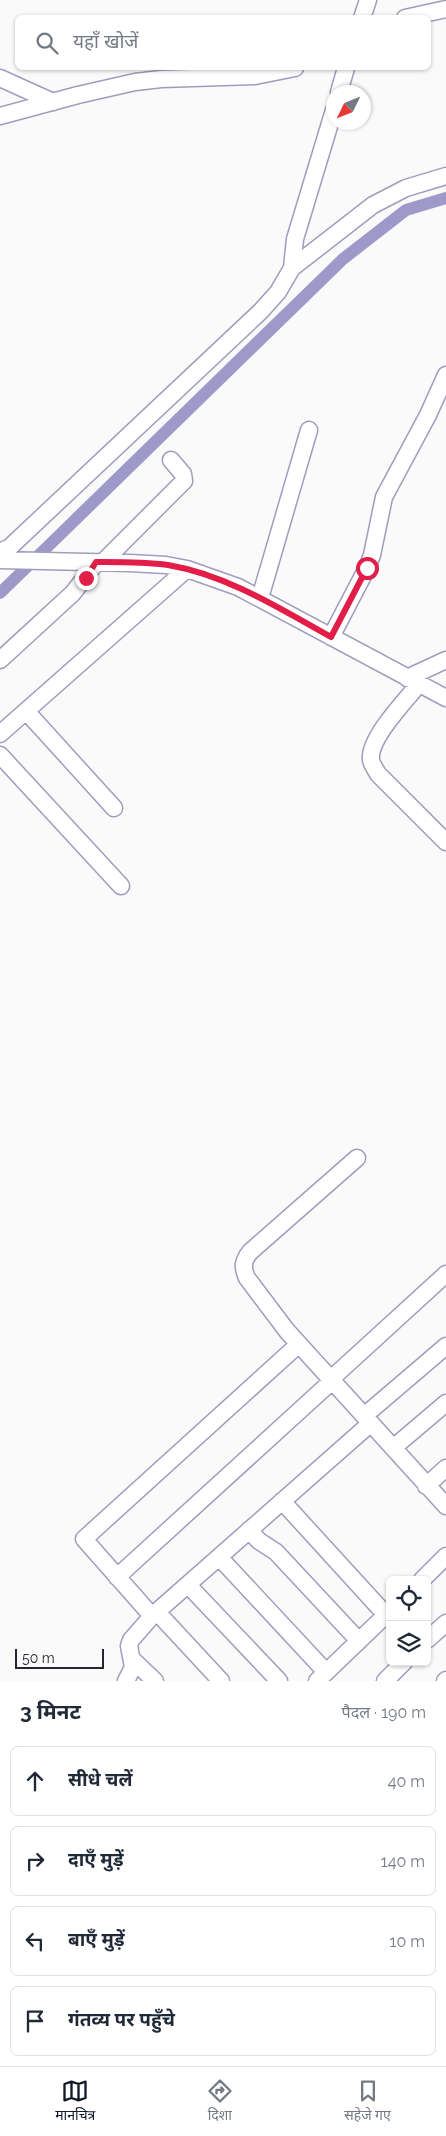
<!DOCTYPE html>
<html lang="hi">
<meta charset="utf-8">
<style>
:root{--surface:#fff;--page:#f6f6f7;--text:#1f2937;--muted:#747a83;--line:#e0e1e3;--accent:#111827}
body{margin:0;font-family:Raleway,"Noto Sans Devanagari",sans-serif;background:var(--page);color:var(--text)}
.controls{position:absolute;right:15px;bottom:15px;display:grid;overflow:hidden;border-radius:8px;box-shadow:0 1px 4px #0004}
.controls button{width:45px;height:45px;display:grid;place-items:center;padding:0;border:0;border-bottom:1px solid var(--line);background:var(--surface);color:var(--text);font:25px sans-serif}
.compass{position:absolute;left:326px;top:85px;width:45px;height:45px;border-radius:50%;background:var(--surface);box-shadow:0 1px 4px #0004;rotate:227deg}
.scale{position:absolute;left:15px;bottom:12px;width:89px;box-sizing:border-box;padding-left:5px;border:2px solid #272531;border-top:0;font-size:14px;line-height:18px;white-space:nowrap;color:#272531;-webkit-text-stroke:4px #fafafa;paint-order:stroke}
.stop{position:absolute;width:15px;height:15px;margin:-11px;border:4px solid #e11d48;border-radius:50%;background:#fff}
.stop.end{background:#e11d48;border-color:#fff;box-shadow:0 1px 5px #0008}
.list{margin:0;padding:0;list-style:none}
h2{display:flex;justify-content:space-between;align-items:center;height:65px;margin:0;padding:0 20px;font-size:21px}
h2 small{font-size:16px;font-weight:400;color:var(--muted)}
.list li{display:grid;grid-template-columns:32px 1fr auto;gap:15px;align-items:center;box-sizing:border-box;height:70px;margin:0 10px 10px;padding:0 10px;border:1px solid var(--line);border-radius:8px}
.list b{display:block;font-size:19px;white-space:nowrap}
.list em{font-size:16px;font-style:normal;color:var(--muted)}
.icon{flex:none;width:28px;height:28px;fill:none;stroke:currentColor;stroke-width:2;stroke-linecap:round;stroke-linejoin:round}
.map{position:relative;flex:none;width:446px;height:1681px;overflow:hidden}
.search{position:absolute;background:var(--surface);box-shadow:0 1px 4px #0004;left:15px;right:15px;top:15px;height:55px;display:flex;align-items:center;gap:12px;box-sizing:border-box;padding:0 18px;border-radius:8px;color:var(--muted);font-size:19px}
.sheet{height:385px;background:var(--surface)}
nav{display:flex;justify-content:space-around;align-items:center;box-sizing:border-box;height:70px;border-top:1px solid var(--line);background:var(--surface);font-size:14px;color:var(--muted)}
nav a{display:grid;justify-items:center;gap:2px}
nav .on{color:var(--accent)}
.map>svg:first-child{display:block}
</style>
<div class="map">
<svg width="446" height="1681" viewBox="0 0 446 1681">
<rect width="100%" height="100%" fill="#fafafa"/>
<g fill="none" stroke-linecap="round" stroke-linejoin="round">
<path stroke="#9e99c9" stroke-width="12" d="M0,593L343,259L406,210L446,198"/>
<g stroke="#a09dbc" stroke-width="19">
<path id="minor" d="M362,18L368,0
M405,18L446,9
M0,78L53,102
M339,92L346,68
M0,116L78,95L135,82L161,79L255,76L295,68
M292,268L295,239L334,110
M0,552L10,547L261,311L278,292L292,268L373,205L406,188L446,176
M0,560L130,563L166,565L187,569L238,587L446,698
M103,562L184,481L183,474L171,460
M260,598L309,430
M331,637L367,568L372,555L384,497L428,415L446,375
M0,660L73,593L96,563
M407,678L446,660
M419,684C406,700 368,739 371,760C372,765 376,770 378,774L446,842
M26,711L114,808
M0,734L187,569
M0,755L121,886
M357,1158L250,1252C243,1261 242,1267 247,1278L287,1331L446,1506
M331,1379L446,1274
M364,1416L446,1346
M393,1448L446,1403
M426,1486L446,1468
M282,1501L386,1615
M249,1530L259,1541L276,1552L359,1641
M219,1557L326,1672
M117,1577L332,1381
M422,1580L446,1556
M188,1585L279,1681
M157,1612L221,1681
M152,1616L84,1539L299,1344
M427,1640L446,1623
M133,1660L155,1681
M126,1681L133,1667L129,1646L131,1640L152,1616L371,1423
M317,1681L390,1611
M385,1681L404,1662
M445,1681L446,1680"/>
</g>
<use href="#minor" stroke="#fff" stroke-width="16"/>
</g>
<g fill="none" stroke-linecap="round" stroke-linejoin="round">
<path stroke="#e11d48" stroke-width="6" d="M86,578L96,562H103C124,562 147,562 168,565C227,575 279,608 331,637L367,568"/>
</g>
</svg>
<div class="controls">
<button><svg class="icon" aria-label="locate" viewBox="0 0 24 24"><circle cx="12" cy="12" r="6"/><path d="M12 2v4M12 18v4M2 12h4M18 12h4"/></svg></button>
<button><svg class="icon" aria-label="layers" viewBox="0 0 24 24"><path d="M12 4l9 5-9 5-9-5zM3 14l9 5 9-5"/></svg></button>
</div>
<svg class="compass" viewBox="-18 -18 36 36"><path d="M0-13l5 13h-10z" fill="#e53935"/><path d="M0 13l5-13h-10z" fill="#747a83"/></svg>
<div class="scale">50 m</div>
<div class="stop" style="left:367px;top:568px"></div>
<div class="stop end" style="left:86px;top:578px"></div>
<div class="search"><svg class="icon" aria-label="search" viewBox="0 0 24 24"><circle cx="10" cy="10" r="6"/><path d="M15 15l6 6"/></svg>यहाँ खोजें</div>
</div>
<section class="sheet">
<h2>3 मिनट<small>पैदल · 190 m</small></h2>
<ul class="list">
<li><svg class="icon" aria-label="ahead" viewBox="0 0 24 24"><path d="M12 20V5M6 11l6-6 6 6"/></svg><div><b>सीधे चलें</b></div><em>40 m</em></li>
<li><svg class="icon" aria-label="right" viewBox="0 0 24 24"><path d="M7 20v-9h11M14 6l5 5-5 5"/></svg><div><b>दाएँ मुड़ें</b></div><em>140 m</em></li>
<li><svg class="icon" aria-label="left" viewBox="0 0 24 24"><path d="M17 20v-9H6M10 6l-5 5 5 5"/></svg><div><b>बाएँ मुड़ें</b></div><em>10 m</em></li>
<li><svg class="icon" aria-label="arrive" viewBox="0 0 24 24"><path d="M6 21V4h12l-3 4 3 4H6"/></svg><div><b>गंतव्य पर पहुँचे</b></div></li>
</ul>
</section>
<nav>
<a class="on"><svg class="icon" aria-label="map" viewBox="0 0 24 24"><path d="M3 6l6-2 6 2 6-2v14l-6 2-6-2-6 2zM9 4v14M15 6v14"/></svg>मानचित्र</a>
<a><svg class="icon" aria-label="directions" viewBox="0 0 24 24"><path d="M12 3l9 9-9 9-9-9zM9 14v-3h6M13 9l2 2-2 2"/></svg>दिशा</a>
<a><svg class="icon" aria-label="saved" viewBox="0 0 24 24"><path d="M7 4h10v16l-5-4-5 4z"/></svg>सहेजे गए</a>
</nav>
